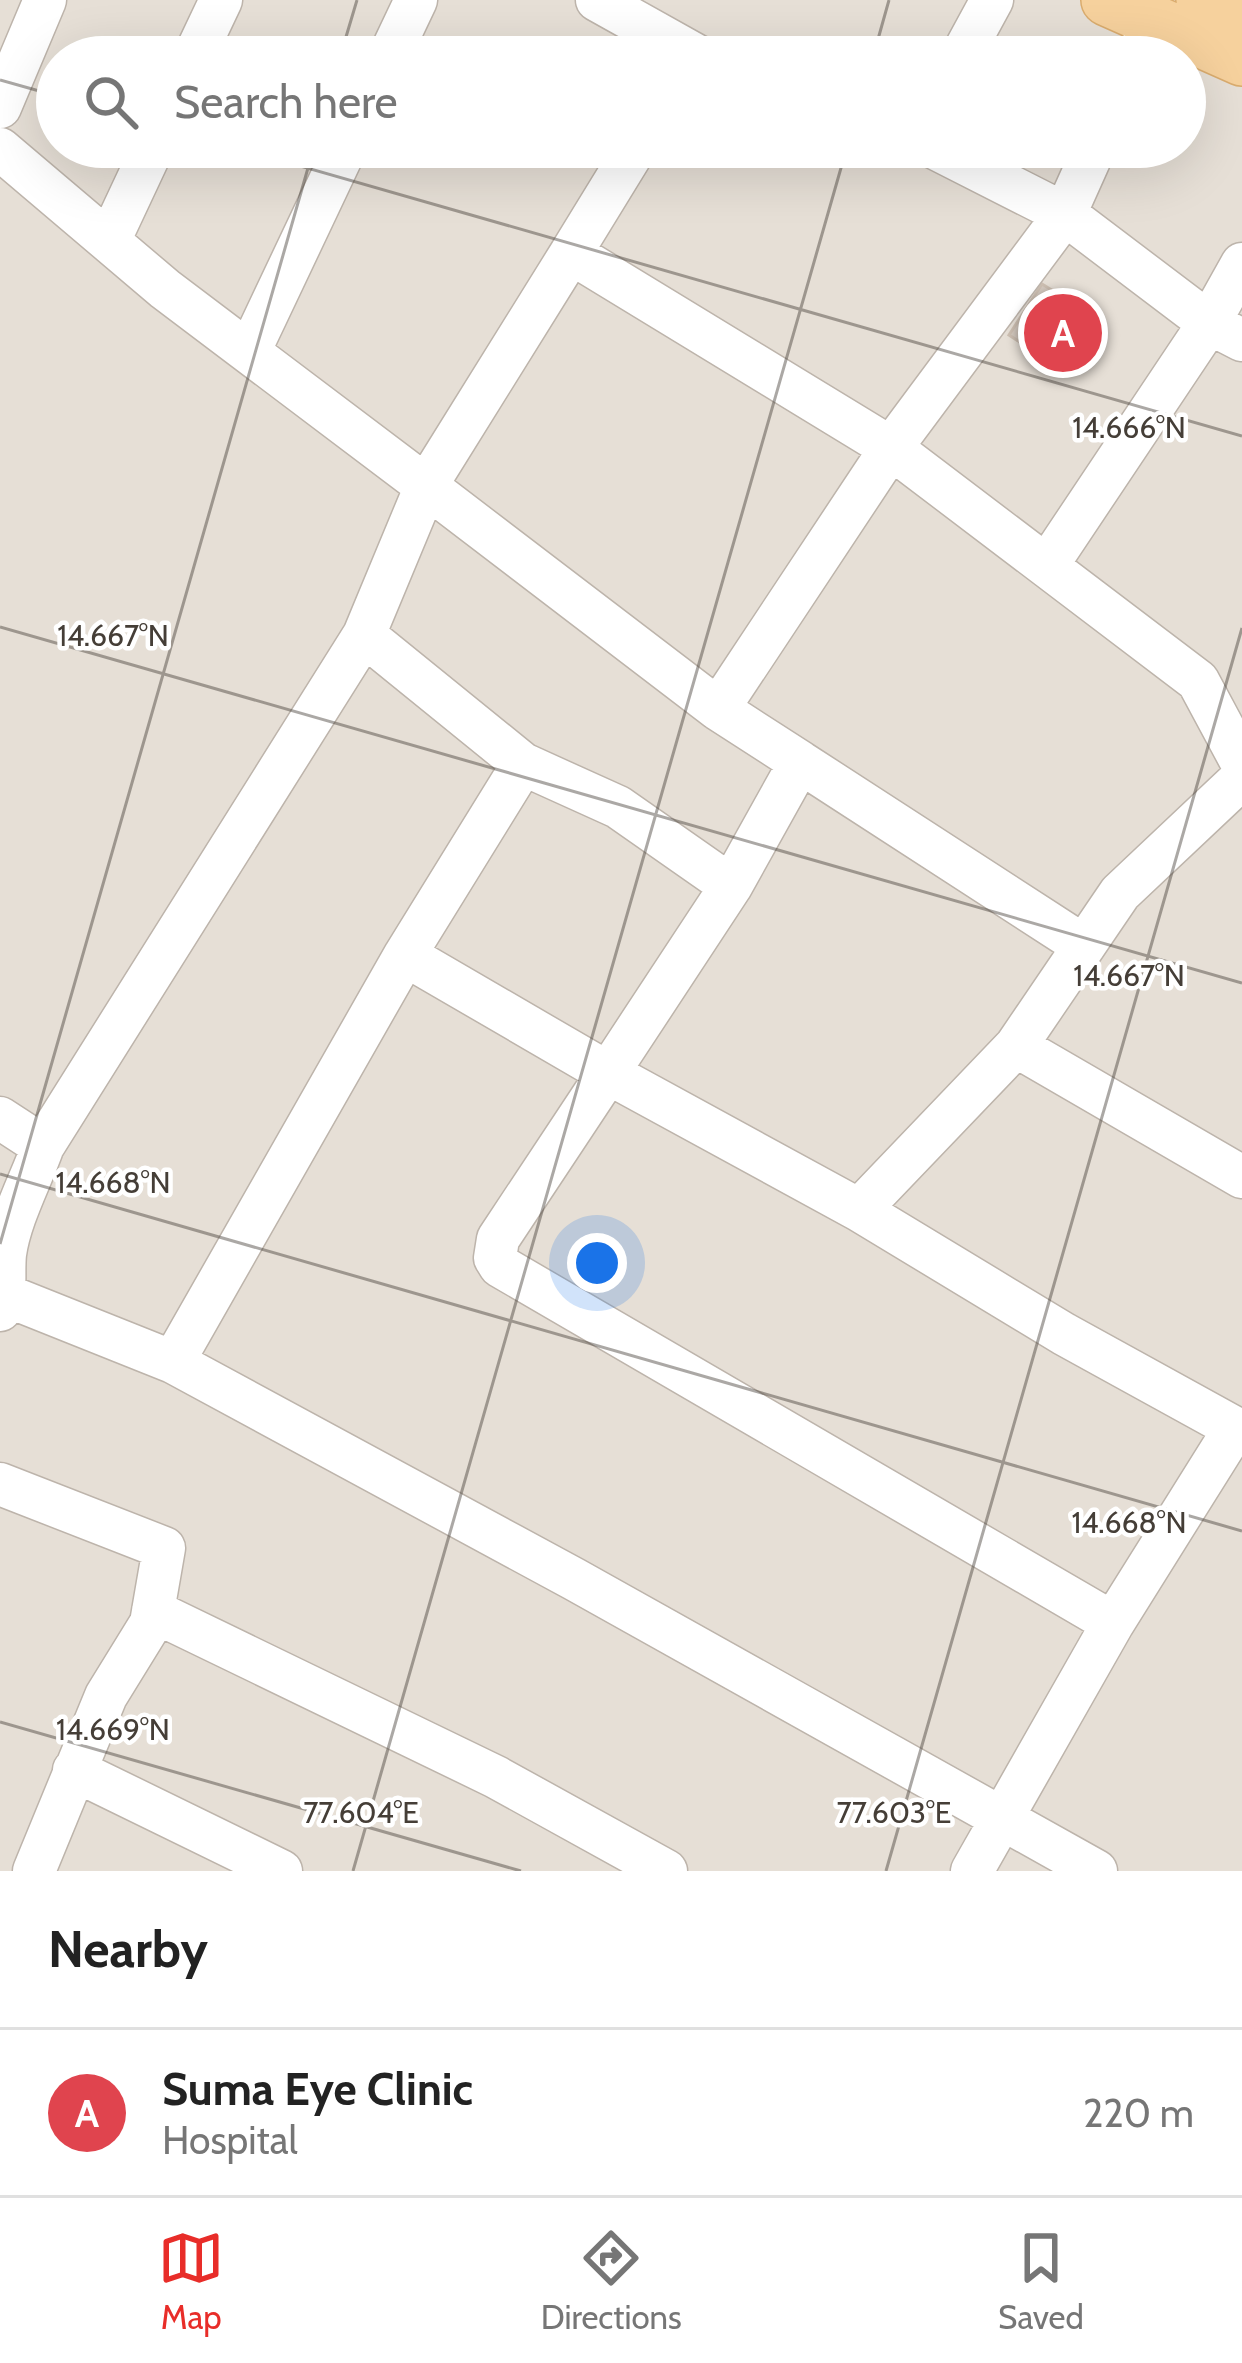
<!DOCTYPE html>
<meta charset="utf-8">
<style>
:root{--surface:#fff;--page:#f2f2f2;--text:#222;--muted:#767676;--line:#e0e0e0;--accent:#e82d29}
body{margin:0;font-family:Cabin,sans-serif;background:var(--page);color:var(--text)}
.you{position:absolute;left:597px;top:1263px;width:42px;height:42px;margin:-30px;border:9px solid #fff;border-radius:50%;background:#1a73e8;box-shadow:0 0 0 18px #1a73e833}
.badge{display:grid;place-items:center;width:78px;height:78px;border-radius:50%;background:var(--accent);color:#fff;font-size:39px;font-weight:700}
.pin{position:absolute;translate:-50% -50%;border:6px solid #fff;box-shadow:0 3px 12px #0006}
.list{margin:0;padding:0;list-style:none}
h2{display:flex;justify-content:space-between;align-items:center;height:156px;margin:0;padding:0 48px;font-size:51px}
h2 small{font-size:39px;font-weight:400;color:var(--muted)}
.list li{display:grid;grid-template-columns:78px 1fr auto;gap:36px;align-items:center;box-sizing:border-box;height:168px;padding:0 48px;border-top:3px solid var(--line)}
.list b{display:block;font-size:45px;white-space:nowrap}
.list p{margin:0;font-size:39px;white-space:nowrap;color:var(--muted)}
.list em{font-size:39px;font-style:normal;color:var(--muted)}
.icon{flex:none;width:66px;height:66px;fill:none;stroke:currentColor;stroke-width:2;stroke-linecap:round;stroke-linejoin:round}
.map{position:relative;flex:none;width:1242px;height:1871px;overflow:hidden}
.search{position:absolute;background:var(--surface);box-shadow:0 12px 48px #0002;left:36px;right:36px;top:36px;height:132px;display:flex;align-items:center;gap:30px;box-sizing:border-box;padding:0 42px;border-radius:66px;color:var(--muted);font-size:45px}
.sheet{height:324px;background:var(--surface)}
nav{display:flex;justify-content:space-around;align-items:center;box-sizing:border-box;height:168px;border-top:3px solid var(--line);background:var(--surface);font-size:33px;color:var(--muted)}
nav a{display:grid;justify-items:center;gap:6px}
nav .on{color:var(--accent)}
.map>svg:first-child{display:block}
</style>
<div class="map">
<svg width="1242" height="1871" viewBox="0 0 1242 1871">
<rect width="100%" height="100%" fill="#f2eee8"/>
<path fill="#e6dfd6" fill-rule="evenodd" d="M0,0H1242V1871H0ZM57,57H1185V147H57Z"/>
<path fill="#d6cbc1" stroke="#cdbfb2" stroke-width="3" d="M1042,284L1095,317L1061,369L1009,335Z"/>
<g fill="none" stroke-linecap="round" stroke-linejoin="round">
<g stroke="#bdb4ab" stroke-width="45">
<path id="minor" d="M597,0L699,57
M194,57L221,0
M389,57L416,0
M961,57L992,0
M1137,57L1153,22
M0,107L45,0
M933,147L1065,214L1209,323L1242,340
M1095,147L1065,214L891,448L1198,681L1242,763
M0,149L165,289L426,486L364,635L523,764L618,807L731,886L800,762L718,709L891,448L571,253L636,147
M109,241L153,147
M571,253L426,486L718,709
M249,352L346,147
M1048,564L1209,323L1242,264
M800,762L1084,946
M731,886L608,1073L859,1210L1064,1334L1242,1432
M405,955L523,764
M1016,1046L1242,1177
M0,1118L43,1146
M859,1210L1016,1046L1120,893L1242,778
M0,1293L173,1362L574,1579L1096,1871
M0,1310C7,1291 3,1274 5,1254C10,1218 31,1180 43,1146L364,635
M173,1362L405,955L608,1073L498,1239L495,1258L500,1266L1113,1623
M0,1484L164,1548L151,1623L106,1696L34,1871
M153,1611L496,1777L666,1871
M74,1770L281,1871
M972,1871L1113,1623L1235,1428"/>
</g>
<g stroke="#daac6e" stroke-width="54">
<path id="major" d="M1107,0L1242,60
M1202,0L1242,17"/>
</g>
<use href="#minor" stroke="#fff" stroke-width="42"/>
<use href="#major" stroke="#f6d19d" stroke-width="51"/>
</g>
<path fill="none" stroke="#453e37" stroke-width="3" stroke-opacity="0.45" d="M340,57L357,0M873,57L889,0M0,80L57,96M234,147L1242,436M0,627L1242,983M0,1174L1242,1531M0,1244L314,147M0,1722L521,1871M353,1871L847,147M886,1871L1242,628"/>
<g font-size="30" text-anchor="middle" fill="#453e37" stroke="#fff" stroke-width="9" stroke-linejoin="round" paint-order="stroke">
<text x="1129" y="438">14.666°N</text>
<text x="113" y="646">14.667°N</text>
<text x="1129" y="986">14.667°N</text>
<text x="113" y="1193">14.668°N</text>
<text x="1129" y="1533">14.668°N</text>
<text x="113" y="1740">14.669°N</text>
<text x="361" y="1823">77.604°E</text>
<text x="894" y="1823">77.603°E</text>
</g>
</svg>
<div class="you"></div>
<div class="pin badge" style="left:1063px;top:333px;background:#e0444e">A</div>
<div class="search"><svg class="icon" aria-label="search" viewBox="0 0 24 24"><circle cx="10" cy="10" r="6"/><path d="M15 15l6 6"/></svg>Search here</div>
</div>
<section class="sheet">
<h2>Nearby<small></small></h2>
<ul class="list">
<li><span class="badge" style="background:#e0444e">A</span><div><b>Suma Eye Clinic</b><p>Hospital</p></div><em>220 m</em></li>
</ul>
</section>
<nav>
<a class="on"><svg class="icon" aria-label="map" viewBox="0 0 24 24"><path d="M3 6l6-2 6 2 6-2v14l-6 2-6-2-6 2zM9 4v14M15 6v14"/></svg>Map</a>
<a><svg class="icon" aria-label="directions" viewBox="0 0 24 24"><path d="M12 3l9 9-9 9-9-9zM9 14v-3h6M13 9l2 2-2 2"/></svg>Directions</a>
<a><svg class="icon" aria-label="saved" viewBox="0 0 24 24"><path d="M7 4h10v16l-5-4-5 4z"/></svg>Saved</a>
</nav>
